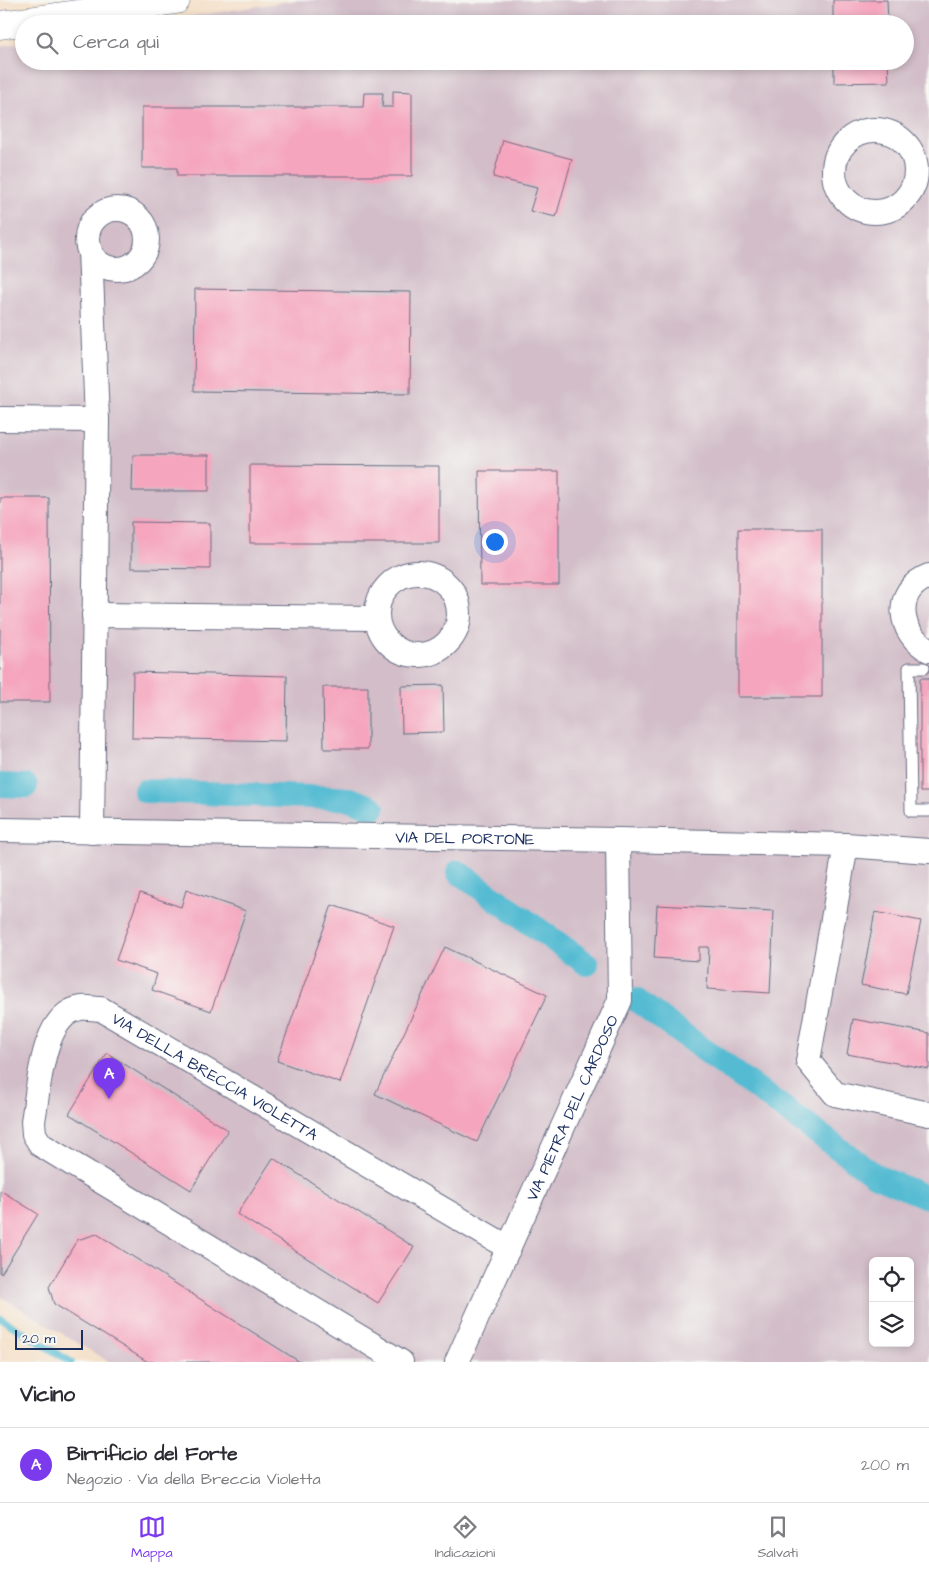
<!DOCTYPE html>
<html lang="it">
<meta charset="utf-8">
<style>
:root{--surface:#fff;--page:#f2f2f3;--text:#2b2b33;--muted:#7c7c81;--line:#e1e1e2;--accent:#7c3aed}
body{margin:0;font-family:"Architects Daughter",sans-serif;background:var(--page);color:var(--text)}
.controls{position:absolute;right:15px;bottom:15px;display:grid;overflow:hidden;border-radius:8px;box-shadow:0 2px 8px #0003}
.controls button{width:45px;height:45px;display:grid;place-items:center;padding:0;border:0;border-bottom:1px solid var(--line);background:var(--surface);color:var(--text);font:25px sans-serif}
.scale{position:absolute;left:15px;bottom:12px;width:68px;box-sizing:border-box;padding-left:5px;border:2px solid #1b2f5e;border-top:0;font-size:14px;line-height:18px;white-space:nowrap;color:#1b2f5e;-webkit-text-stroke:4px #f6f6f2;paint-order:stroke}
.you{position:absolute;left:494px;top:541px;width:18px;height:18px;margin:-12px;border:4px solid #fff;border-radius:50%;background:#1a73e8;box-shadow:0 0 0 8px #1a73e833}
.badge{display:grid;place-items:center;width:32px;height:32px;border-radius:50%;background:var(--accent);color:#fff;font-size:16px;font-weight:700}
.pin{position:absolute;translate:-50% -41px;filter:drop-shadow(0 1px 2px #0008)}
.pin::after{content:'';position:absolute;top:26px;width:18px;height:15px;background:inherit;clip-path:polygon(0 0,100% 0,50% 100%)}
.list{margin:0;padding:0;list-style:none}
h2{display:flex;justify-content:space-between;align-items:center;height:65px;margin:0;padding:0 20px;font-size:21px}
h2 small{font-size:16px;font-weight:400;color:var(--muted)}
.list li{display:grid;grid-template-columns:32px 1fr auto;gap:15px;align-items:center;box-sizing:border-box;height:75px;padding:0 20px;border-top:1px solid var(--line)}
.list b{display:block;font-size:19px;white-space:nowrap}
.list p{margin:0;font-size:16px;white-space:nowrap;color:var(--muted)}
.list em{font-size:16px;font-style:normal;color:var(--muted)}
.icon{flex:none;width:28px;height:28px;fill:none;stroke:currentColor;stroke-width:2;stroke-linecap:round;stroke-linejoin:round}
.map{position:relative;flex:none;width:929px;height:1362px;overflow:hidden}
.search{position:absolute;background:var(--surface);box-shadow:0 2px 8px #0003;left:15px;right:15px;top:15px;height:55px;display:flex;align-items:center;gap:12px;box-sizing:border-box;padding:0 18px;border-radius:28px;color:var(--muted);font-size:19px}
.sheet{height:140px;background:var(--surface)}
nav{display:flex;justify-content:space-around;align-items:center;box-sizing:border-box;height:70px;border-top:1px solid var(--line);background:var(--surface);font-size:14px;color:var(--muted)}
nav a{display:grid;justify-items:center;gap:2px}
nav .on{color:var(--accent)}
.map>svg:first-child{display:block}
</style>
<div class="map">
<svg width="929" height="1362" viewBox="0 0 929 1362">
<rect width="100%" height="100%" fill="#f6f6f2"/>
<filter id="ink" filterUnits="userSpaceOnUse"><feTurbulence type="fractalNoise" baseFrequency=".02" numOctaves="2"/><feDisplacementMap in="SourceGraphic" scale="10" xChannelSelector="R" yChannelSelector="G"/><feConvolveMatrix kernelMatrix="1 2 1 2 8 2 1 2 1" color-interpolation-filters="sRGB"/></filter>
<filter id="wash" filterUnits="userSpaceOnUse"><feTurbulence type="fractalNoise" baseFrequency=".0096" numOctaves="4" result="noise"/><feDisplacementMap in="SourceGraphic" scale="20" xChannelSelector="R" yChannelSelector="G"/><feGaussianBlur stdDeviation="1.12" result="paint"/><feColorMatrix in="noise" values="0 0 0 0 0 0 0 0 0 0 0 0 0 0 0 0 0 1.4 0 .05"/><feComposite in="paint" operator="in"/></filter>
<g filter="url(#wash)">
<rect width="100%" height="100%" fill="#f4dec5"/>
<path fill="#d2bdc8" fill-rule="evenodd" d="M297,0H929V1362H109L0,1296V46L24,42V61H905V24H142ZM873,1261H910V1343H873Z"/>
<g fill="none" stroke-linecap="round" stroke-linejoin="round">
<path stroke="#54bbd2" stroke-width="7" d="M0,1318L71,1362"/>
<path stroke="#54bbd2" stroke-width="24" d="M0,785L26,786
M145,791L337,798L350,799L373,808
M458,872L587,964
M636,1000L876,1176L929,1198"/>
</g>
<g id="blocks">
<path fill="#f5a6be" d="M833,0H887L888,24H833Z
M834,61H888L889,82L834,83Z
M393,91L412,92V176H177V168H142V107H363L364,93H383L382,107H393Z
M503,140L572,159L556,217L530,211L537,188L493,177Z
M195,289L411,292L410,394L194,391Z
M133,455H209V491H132Z
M250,465L439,466V543H250Z
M479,471H559V585H480Z
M0,498H49L50,702H0Z
M131,522L210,523V569L131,568Z
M738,529H822V697H738Z
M133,672L287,676L286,741L132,738Z
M920,678H929V792H920Z
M443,685L444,732L402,733L401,686Z
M323,687H368V749H324Z
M186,890L246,911L211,1011L152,990L157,974L116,960L140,893L181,907Z
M332,905L394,926L340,1083L277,1061Z
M657,905L774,911L770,993L707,989L709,947H699V961L654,958Z
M875,912L921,921L906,994L861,985Z
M445,947L547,995L477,1142L375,1094Z
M853,1019L929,1033V1069L847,1054Z
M107,1053L228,1130L191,1190L69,1114Z
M273,1158L414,1247L378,1303L237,1214Z
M0,1190L38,1214L1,1274L0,1273Z
M97,1234L300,1362H148L54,1304L49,1287L77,1240Z"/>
</g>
</g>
<g filter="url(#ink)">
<use href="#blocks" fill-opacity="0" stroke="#676c82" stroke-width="1"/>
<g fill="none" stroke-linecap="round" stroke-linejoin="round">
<g stroke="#676c82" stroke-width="13">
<path id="service" d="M924,668H909L911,811H929"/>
</g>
<g stroke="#676c82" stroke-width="26">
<g id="minor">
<circle cx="875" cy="171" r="41"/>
<circle cx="117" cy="239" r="30"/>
<path d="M90,250L97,420L92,832"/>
<path d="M0,419L97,420"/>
<circle cx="418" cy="614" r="41"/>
<path d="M929,576C892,590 898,634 929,650"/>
<path d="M94,615L377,618"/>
<path id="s1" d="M0,830L618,840L846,845L929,851"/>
<path d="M846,845L808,1061L835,1094L929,1114"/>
<path id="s2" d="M401,1362L41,1145L34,1134L33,1121C39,1090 41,1014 81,1008C87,1007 95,1009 101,1009L509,1248"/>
<path id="s3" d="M457,1362L620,1000L618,840"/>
</g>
</g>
<g stroke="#676c82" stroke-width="29">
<path id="primary" d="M0,25L176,0"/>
</g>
<use href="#service" stroke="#fff" stroke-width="11"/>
<use href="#minor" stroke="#fff" stroke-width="24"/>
<use href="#primary" stroke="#fff" stroke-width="28"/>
</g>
</g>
<g text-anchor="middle" stroke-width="4.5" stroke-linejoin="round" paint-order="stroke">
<g font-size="16" fill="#1b2f5e" stroke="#f6f6f2">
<text dy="6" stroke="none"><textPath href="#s1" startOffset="465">VIA DEL PORTONE</textPath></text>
<text dy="6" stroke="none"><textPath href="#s2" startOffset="729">VIA DELLA BRECCIA VIOLETTA</textPath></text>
<text dy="6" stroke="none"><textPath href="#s3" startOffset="279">VIA PIETRA DEL CARDOSO</textPath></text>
</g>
</g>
</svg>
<div class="controls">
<button><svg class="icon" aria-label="locate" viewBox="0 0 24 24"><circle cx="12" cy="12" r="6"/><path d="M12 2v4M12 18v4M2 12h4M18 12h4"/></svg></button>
<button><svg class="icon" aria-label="layers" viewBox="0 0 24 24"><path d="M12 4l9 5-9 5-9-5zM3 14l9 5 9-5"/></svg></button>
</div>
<div class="scale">20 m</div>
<div class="you"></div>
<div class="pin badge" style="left:109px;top:1099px">A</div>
<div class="search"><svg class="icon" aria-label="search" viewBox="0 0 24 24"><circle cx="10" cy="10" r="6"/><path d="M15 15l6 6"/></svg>Cerca qui</div>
</div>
<section class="sheet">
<h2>Vicino<small></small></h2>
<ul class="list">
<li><span class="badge">A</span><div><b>Birrificio del Forte</b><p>Negozio · Via della Breccia Violetta</p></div><em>200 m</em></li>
</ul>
</section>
<nav>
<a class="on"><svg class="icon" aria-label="map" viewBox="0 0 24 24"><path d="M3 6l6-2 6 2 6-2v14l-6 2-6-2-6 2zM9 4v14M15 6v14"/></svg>Mappa</a>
<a><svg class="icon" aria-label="directions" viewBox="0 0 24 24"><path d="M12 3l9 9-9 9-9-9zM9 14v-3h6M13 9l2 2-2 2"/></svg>Indicazioni</a>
<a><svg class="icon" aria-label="saved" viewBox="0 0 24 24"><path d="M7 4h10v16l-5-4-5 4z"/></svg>Salvati</a>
</nav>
